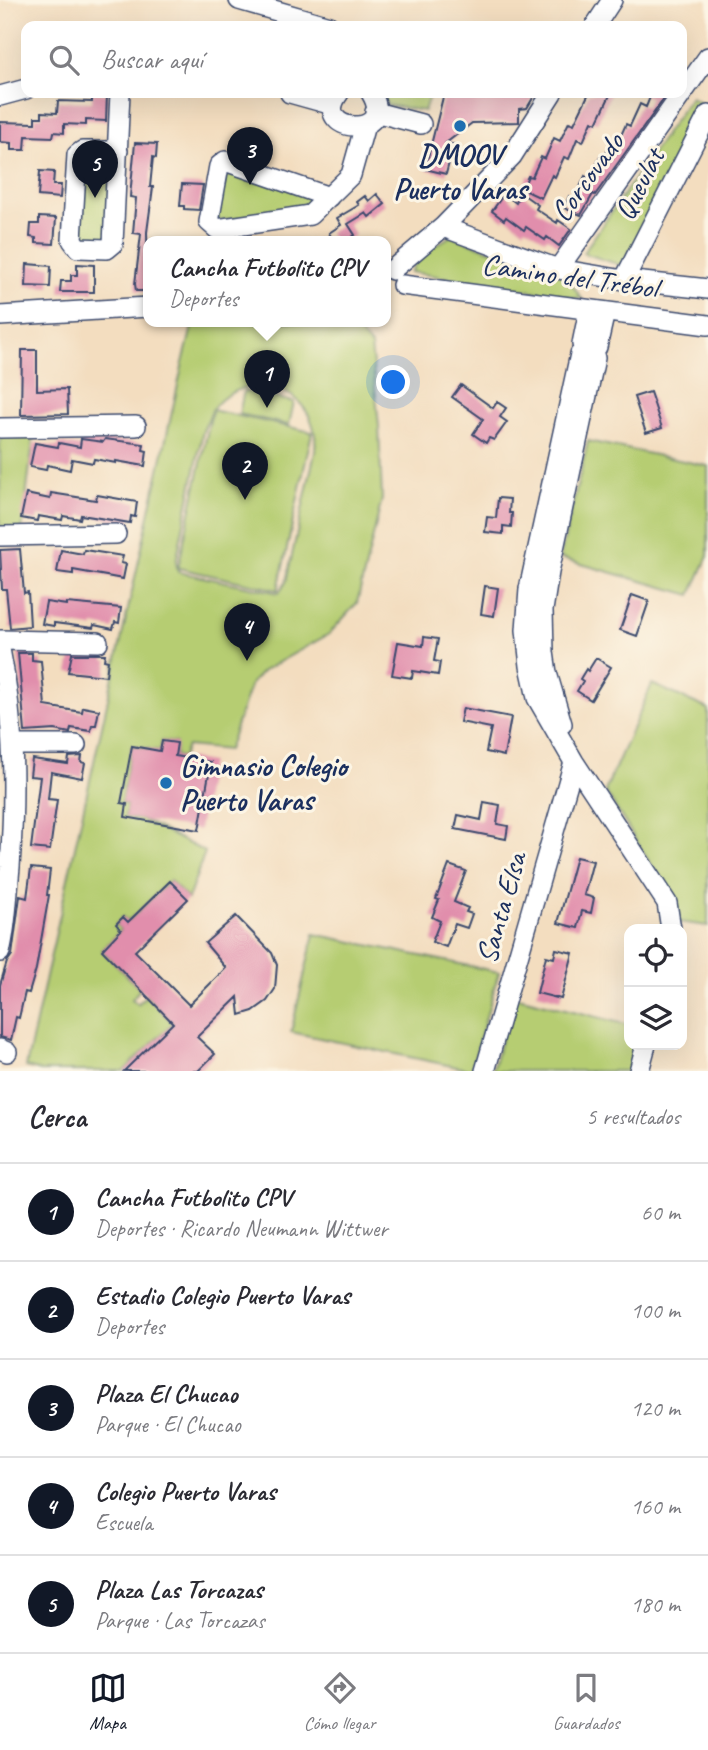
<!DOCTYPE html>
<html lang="es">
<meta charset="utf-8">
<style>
:root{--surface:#fff;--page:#f2f2f3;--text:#2b2b33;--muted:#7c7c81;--line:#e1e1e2;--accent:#111827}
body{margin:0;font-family:Caveat,sans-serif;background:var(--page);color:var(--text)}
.controls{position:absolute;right:21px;bottom:21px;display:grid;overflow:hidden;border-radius:14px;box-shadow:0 7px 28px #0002}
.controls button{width:63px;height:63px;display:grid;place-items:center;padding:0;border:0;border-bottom:2px solid var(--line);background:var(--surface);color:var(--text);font:35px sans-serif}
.you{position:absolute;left:394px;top:383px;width:24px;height:24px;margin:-18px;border:5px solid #fff;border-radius:50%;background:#1a73e8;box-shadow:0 0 0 10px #1a73e833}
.badge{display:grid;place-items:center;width:46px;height:46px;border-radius:50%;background:var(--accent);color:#fff;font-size:23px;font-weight:700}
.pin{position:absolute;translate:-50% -58px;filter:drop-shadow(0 2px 4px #0008)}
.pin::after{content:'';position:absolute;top:37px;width:24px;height:21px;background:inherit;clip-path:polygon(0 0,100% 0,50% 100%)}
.popup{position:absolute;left:143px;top:236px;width:248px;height:91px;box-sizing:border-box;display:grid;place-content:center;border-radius:14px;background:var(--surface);filter:drop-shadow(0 2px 5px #0005);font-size:23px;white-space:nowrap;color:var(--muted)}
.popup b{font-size:26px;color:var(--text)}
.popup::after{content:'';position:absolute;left:50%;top:100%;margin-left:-14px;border:14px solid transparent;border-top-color:var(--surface)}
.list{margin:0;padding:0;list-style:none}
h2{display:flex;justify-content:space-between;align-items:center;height:91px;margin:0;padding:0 28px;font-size:30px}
h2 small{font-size:23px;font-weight:400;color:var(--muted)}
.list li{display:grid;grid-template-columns:46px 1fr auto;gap:21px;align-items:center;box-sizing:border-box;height:98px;padding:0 28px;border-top:2px solid var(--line)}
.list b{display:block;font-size:26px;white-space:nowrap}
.list p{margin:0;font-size:23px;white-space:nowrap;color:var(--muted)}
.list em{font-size:23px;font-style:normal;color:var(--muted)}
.icon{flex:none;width:38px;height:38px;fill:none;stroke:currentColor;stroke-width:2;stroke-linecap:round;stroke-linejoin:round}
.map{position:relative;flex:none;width:708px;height:1071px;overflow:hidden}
.search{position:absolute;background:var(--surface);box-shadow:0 7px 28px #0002;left:21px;right:21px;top:21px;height:77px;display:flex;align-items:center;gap:18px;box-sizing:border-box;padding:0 24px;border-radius:14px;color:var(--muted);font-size:26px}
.sheet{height:581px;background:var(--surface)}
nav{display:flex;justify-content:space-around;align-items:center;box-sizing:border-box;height:98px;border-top:2px solid var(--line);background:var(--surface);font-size:19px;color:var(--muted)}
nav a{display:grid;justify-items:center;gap:4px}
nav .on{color:var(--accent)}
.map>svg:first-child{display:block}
</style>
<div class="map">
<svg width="708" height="1071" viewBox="0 0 708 1071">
<rect width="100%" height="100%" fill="#fcf5e5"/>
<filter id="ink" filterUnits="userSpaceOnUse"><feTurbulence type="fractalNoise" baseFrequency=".0143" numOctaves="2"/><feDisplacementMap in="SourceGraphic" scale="14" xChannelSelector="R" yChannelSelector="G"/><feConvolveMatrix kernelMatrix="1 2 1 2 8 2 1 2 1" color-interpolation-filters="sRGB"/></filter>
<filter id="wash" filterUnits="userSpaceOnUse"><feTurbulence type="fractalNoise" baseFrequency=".00686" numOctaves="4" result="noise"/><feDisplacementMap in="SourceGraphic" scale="28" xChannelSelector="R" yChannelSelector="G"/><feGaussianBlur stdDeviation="1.57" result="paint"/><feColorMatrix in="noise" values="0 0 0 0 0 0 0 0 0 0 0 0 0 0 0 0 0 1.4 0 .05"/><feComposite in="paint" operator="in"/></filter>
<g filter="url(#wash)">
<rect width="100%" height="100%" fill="#f3ddbf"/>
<path fill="#b6cd72" stroke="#687e68" stroke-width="2" fill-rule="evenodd" d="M381,93H430L424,111L387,105Z
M691,97L706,106L623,266L583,253Z
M81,158L114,159L109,241L76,238Z
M230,167L320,198L308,211L214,221L223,171Z
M451,236L567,277L582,299L410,272L421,254Z
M203,322H350L371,346L379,426L382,499L357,603L329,634L263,671L251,683L228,750L187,746L183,757L175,756L176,743L162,741L160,751L132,746L121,803L127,804L125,817L143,820L205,852L188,899L170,881L128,922L123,917L116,924L121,930L102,950L140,989L132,999L138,1004L146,995L173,1023L124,1071H41L26,1067L182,367L193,323ZM256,385C294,386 319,414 315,452L286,582L279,593L178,572L176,562L203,431L212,411L178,568L278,590L312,432L212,410C222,395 238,388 256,385Z
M244,391L294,402L289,425L239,414Z
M34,432L22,531L0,532V433Z
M588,441L708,466V556L691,595L560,558Z
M652,684L708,709V926L678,922L672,898L605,791Z
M314,934L499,972L471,1070L291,1032Z
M514,996L629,1025V1045H638L631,1071H492Z"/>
<g id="blocks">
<path fill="#e18eac" d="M92,93L107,94L106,121L86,120V125L64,124V133L54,132L53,137L26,136L25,150H11V143L0,142V122L35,123V117H42V112L57,113L58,101L92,102Z
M444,93H536L527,108L519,109V122L472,123L446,143L457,145L455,156L451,155L446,174L425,169Z
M589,93H611L597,123L592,121L583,142L577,139L569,159L564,157L555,177L552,175L541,198L522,189L528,176L532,177L541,157L545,159L554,138L560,141L569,122L574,124Z
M639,93H668L595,195L593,194L581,215L564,208L569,196L575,199L585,176L590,179L600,157L604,159L612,139L618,142L626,124L630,126L640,104L646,107L650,97Z
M135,143L157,144L156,158L153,157L150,187H153L147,232L148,291H136L135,284L141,234L133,233L136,198L130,197Z
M40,171L54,172L53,185H61L60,198L38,196Z
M182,184L203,185L199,210L184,209V206H180Z
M521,193L538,205L536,209L557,223L558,220L571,229L559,246L547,237L545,240L526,227L524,230L506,217L504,220L492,211L504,194L516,203Z
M377,194L385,204L369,217L366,213L348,224L355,235L344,242H334L329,233L341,225L337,218L359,205L357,202L365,196L369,201Z
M39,217L56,218L54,244L36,243V238L30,237L31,224H39Z
M27,264L51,266L50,287L26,286Z
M77,264L94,265V292H60L61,281H71V275H77Z
M22,350H37V390L67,389L68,414L21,415Z
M461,385L493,408L497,402L506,408L500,417L507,422L494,440L489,438L486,443L473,434L483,419L452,397Z
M650,392L662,428L646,433L634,397Z
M81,439L103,442L105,439L144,444L143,450L147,451L145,466L116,461V463L94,459L93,463L72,459L70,470L47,465L46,470L30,467L35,443L58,447L59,443L80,447Z
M51,493L96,500L97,495L137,502L135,517L131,516L130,523L81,515L80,519L63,516L62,520L38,516L37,521L21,518L26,494L50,499Z
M498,498L510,499L509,513H512L511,527L503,526V534L485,532L487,517L496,518Z
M20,549L24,593L28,592L30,626L10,628L6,589H2L0,550Z
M61,550L83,554L84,550L123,556L121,563L126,564L123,579L73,570V574L57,572Z
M485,586L498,588L494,616L481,614Z
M632,595L649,601L637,636L620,630Z
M46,602L67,605V603L121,608L119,623L115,622L113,629L94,625L93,628L54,623V626L42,624Z
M424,637L438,639L434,661L440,662L438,675L413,671L412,678L392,675L398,642L423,646Z
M18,653H32V660L41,661L45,706L82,712L83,707L99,710L96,725H92L91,731L71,728L70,733L55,730L25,732Z
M72,654H105L104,660L108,661L106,676L68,672Z
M596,658L611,667L591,700L577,691L583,681L580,679L586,669L588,671Z
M463,708L511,717L504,756L486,752L491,728L460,722Z
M162,741L177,743L175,756L211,762L199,830L125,817L127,804L121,803L132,746L160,751Z
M82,756L81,762L85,763L82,778L51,772L48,799L57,800L50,850L31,848L40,777L30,776L32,759L68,764L69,757Z
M484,802L500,805L497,824L508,826L506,839L455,829L458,815L481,820Z
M576,857L593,861L584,895L594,898L591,913L582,911L578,928L558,923Z
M449,865L466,871L454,902L468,908L466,912L472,914L467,928L455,924L446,947L432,942L440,921L432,917L439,900L436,899Z
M31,868L50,870L47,895H49L36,969L29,993L25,992L19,1018L16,1017L11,1040L0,1037V985L7,962L12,955L20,896L27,898Z
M170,881L188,899L135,951L189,1005L226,968L205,943L236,916L272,953L277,965L275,989L267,1001L253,1011L240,1015L238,997L197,1037L215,1054L198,1071H124L173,1023L102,950L121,930L116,924L123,917L128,922Z
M556,949L573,953L561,999L537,993L546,956L554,958Z"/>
</g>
</g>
<g filter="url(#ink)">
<use href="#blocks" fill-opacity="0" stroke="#3b496d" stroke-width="2"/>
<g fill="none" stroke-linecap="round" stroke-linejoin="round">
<g stroke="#3b496d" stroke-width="22">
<path id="minor" d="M239,0L329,26
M595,26L612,0
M290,93L333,105
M339,93C308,134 399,140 371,93
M0,96L26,89
M375,112L421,124
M118,151H82L77,155L72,240L78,248L107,249L113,244L120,93
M329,197L225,161L219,166L209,222L217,229L310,215L351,175L365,125
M443,227L558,269L624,280L708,289
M558,269L708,57
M392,270L443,227L512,156L552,93
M624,280L708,115
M402,285L708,325
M0,316L148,307
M582,344L589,310
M597,347L605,312
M580,354L529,589L526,630L530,666L537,698L574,762L667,903L671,929
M0,428L136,426
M0,536L116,534
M0,640L98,642
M0,649C15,722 15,793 10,867C7,896 7,924 0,952
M562,724L547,673L544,652L543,610L549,572L595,358
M14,745H76
M0,1049L7,1052
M485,1071L574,762
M639,1071L646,1045"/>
</g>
<use href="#minor" stroke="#fff" stroke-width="19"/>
</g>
</g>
<g fill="#1f6fb2" stroke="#fcf5e5" stroke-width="2.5">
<circle cx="460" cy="126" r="7"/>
<circle cx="166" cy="783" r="7"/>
</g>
<g text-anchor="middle" stroke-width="6" stroke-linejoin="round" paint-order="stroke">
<g font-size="30" font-weight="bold" fill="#1b2f5e" stroke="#fcf5e5">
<text x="460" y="165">DMOOV<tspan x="460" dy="34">Puerto Varas</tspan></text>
<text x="180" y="776" text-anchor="start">Gimnasio Colegio<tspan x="180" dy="34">Puerto Varas</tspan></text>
</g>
<g font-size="30" fill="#1b2f5e" stroke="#fcf5e5">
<text transform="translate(587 177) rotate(-54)" y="10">Corcovado</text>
<text transform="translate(639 184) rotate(-63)" y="10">Queulat</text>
<text transform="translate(570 276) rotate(8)" y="10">Camino del Trébol</text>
<text transform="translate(501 908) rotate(-74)" y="10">Santa Elsa</text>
</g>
</g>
</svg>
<div class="controls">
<button><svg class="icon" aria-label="locate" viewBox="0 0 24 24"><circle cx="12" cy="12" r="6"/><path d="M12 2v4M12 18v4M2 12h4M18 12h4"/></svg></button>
<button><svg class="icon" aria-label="layers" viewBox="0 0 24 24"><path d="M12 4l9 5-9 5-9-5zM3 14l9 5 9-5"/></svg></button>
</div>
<div class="you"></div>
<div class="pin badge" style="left:267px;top:408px">1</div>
<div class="popup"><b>Cancha Futbolito CPV</b>Deportes</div>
<div class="pin badge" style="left:245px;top:500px">2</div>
<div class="pin badge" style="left:250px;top:185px">3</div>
<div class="pin badge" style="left:247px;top:661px">4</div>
<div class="pin badge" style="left:95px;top:198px">5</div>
<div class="search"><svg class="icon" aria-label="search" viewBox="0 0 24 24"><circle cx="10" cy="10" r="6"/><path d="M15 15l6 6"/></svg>Buscar aquí</div>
</div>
<section class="sheet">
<h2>Cerca<small>5 resultados</small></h2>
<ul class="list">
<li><span class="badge">1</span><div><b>Cancha Futbolito CPV</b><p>Deportes · Ricardo Neumann Wittwer</p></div><em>60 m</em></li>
<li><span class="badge">2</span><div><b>Estadio Colegio Puerto Varas</b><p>Deportes</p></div><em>100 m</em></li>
<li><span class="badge">3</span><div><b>Plaza El Chucao</b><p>Parque · El Chucao</p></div><em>120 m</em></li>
<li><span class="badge">4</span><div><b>Colegio Puerto Varas</b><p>Escuela</p></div><em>160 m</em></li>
<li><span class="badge">5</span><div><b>Plaza Las Torcazas</b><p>Parque · Las Torcazas</p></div><em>180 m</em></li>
</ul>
</section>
<nav>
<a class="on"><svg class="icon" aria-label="map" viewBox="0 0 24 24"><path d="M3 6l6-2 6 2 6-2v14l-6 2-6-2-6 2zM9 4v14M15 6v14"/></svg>Mapa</a>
<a><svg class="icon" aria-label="directions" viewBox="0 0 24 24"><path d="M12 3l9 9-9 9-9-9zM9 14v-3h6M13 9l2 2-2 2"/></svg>Cómo llegar</a>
<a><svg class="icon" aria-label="saved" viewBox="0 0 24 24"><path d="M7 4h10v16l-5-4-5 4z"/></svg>Guardados</a>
</nav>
